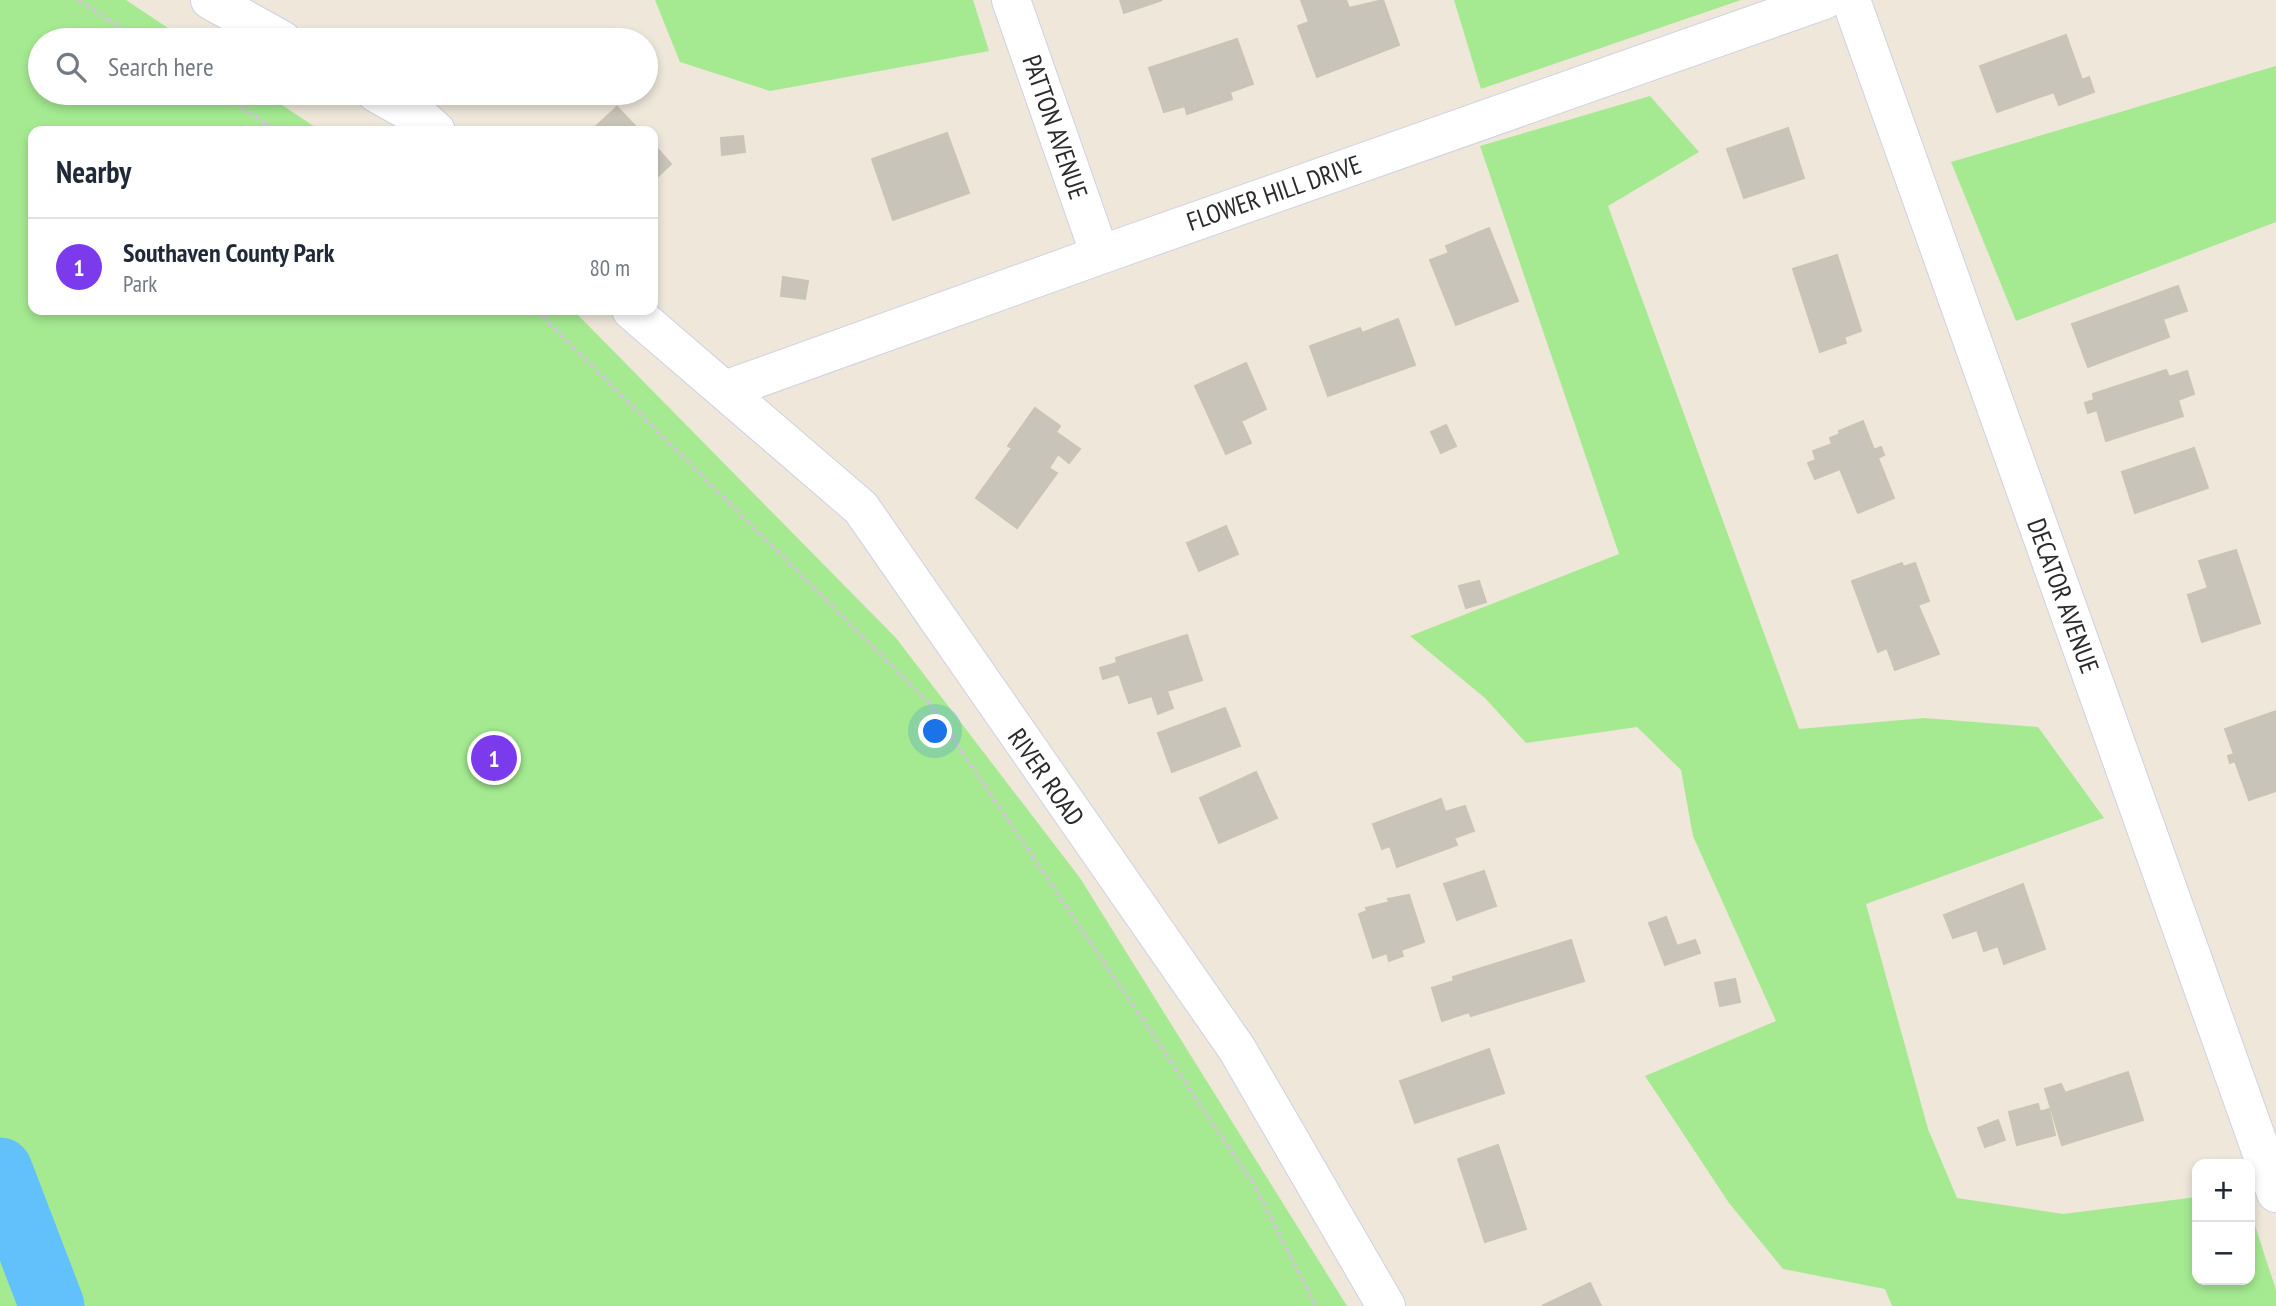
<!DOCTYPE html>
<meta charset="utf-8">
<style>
:root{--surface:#fff;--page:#f2f2f3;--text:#1f2937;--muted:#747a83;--line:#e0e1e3;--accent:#7c3aed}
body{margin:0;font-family:"PT Sans Narrow",sans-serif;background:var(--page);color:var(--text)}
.controls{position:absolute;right:21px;bottom:21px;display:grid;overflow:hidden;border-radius:14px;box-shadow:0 4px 10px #0003}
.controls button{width:63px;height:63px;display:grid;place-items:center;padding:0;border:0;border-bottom:2px solid var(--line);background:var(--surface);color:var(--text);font:35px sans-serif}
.you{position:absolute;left:936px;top:732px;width:24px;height:24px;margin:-18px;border:5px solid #fff;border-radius:50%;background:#1a73e8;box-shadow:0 0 0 10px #1a73e833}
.badge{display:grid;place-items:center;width:46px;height:46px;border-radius:50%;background:var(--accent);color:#fff;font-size:23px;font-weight:700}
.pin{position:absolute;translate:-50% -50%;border:4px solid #fff;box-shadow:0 2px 7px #0006}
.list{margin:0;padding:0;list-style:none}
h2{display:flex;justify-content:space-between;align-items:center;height:91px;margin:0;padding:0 28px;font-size:30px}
h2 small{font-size:23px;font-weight:400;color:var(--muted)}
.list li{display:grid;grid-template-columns:46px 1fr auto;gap:21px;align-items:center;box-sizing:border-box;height:98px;padding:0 28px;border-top:2px solid var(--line)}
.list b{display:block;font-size:26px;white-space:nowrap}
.list p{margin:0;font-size:23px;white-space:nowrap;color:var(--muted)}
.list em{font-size:23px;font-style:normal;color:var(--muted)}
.icon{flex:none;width:38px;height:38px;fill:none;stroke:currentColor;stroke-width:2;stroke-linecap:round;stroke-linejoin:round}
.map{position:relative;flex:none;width:2276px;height:1306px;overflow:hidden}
.search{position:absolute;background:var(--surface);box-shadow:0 4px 10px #0003;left:28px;top:28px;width:630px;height:77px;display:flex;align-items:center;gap:18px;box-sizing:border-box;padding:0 24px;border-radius:38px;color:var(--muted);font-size:26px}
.panel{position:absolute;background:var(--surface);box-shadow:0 4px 10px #0003;left:28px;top:126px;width:630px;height:189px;border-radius:14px}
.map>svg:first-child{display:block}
</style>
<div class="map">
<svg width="2276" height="1306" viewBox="0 0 2276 1306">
<rect width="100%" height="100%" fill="#eee7da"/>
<path fill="#a5ea91" d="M0,0H126L186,40H40V93H264L321,131H33V310H573L896,638L1080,878L1347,1306H0Z
M655,0H973L989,51L770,91L680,62Z
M1454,0H1741L1481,89Z
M2276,66V222L2016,321L1951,162Z
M1650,96L1699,152L1608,206L1799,729L1924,718L2038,727L2104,818L1866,904L1928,1129L1957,1198L2063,1214L2197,1197V1280H2250V1210L2276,1290V1306H1892L1885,1289L1783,1269L1729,1203L1645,1076L1776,1021L1693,836L1681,770L1637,727L1526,743L1485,698L1410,636L1619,554L1480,146Z"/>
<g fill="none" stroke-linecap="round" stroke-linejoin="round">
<path stroke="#62c0fa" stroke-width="65" d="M0,1170L52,1306"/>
</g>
<path fill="#c9c4ba" stroke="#c9c4b4" stroke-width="2" d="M1120,0H1162L1124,13Z
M1301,0H1346L1349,8L1383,0L1399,45L1317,77L1298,26L1309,22Z
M2066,35L2082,80L2089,77L2094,92L2059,105L2054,92L1997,112L1980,66Z
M1237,39L1253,84L1230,92L1232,99L1187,114L1185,106L1164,112L1149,68Z
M617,107L640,131H591Z
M1788,128L1804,178L1744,198L1727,149Z
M947,133L969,193L893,220L872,159Z
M743,136L745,152L722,155L721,138Z
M653,144L671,164L653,181Z
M1489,228L1518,301L1456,325L1430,260L1449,253L1446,246Z
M1837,255L1861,331L1844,337L1846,343L1820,352L1793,269Z
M783,277L808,281L805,299L781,296Z
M2178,286L2187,311L2163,319L2169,337L2088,367L2072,324Z
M1398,319L1415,365L1328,396L1310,346L1360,328L1362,333Z
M1246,363L1266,409L1241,421L1251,443L1226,454L1195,386Z
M2166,370L2169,377L2187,371L2194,394L2178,400L2183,416L2106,441L2097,410L2088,413L2085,403L2094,400L2093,394Z
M1035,408L1060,426L1056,432L1080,449L1069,463L1058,454L1049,468L1057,473L1017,528L976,498L1012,448L1008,446Z
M1863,421L1874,450L1881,447L1884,455L1878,458L1894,498L1858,513L1840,469L1815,479L1808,463L1816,460L1813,451L1832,444L1830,438L1840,434L1839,431Z
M1446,425L1456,446L1441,453L1431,432Z
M2194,448L2208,488L2135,513L2122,472Z
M1226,526L1238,554L1199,571L1187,543Z
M2236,550L2260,623L2202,642L2188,595L2208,588L2199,561Z
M1902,563L1903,567L1915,563L1929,601L1918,605L1939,654L1895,670L1887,648L1878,652L1852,581Z
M1479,581L1486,602L1466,608L1459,586Z
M1187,635L1202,680L1167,691L1173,708L1158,714L1152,696L1129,703L1119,674L1103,679L1100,668L1117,663L1116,658Z
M1225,708L1240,746L1172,772L1158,733Z
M2276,711V791L2249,800L2235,761L2230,763L2228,756L2234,754L2225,729Z
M1256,772L1277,818L1219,843L1200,798Z
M1441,799L1445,812L1465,806L1474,831L1454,838L1457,845L1397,867L1390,846L1382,849L1373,824Z
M1484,871L1496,906L1457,920L1444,884Z
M2023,884L2045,949L2004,964L1998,946L1984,951L1977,930L1953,938L1944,915Z
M1409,895L1424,942L1401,950L1403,956L1389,961L1387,953L1373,958L1359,914L1367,911L1366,908L1390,902L1388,899Z
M1666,917L1677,946L1695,940L1700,953L1665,965L1649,923Z
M1571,940L1584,981L1471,1016L1469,1012L1442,1021L1432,988L1454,981L1453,977Z
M1735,979L1740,1002L1720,1006L1715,983Z
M1489,1049L1504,1093L1415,1123L1400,1081Z
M2128,1072L2143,1120L2062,1145L2045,1089L2061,1084L2065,1093Z
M2038,1104L2040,1112L2049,1109L2055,1135L2017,1145L2009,1112Z
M1998,1120L2005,1140L1985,1147L1978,1128Z
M1498,1145L1526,1229L1485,1242L1458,1159Z
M1590,1283L1601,1306H1542Z"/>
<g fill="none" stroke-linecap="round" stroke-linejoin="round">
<g stroke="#cfd1e4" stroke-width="40">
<path id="street" d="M1011,0L1100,255
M1851,0L2276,1193
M725,390L1100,255L1824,0"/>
</g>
<g stroke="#cfd1e4" stroke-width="40">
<path id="secondary" d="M210,0L282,40
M376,93L424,120L436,131
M631,310L861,508L1237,1049L1386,1306"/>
</g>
<path stroke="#ccc" stroke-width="4.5" stroke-dasharray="5 3.5" stroke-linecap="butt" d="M78,0L140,40
M219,93L278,131
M536,310L929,703L1253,1183L1316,1306"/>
<use href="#street" stroke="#fff" stroke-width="38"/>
<use href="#secondary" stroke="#fff" stroke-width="38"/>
</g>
<g text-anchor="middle" stroke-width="5" stroke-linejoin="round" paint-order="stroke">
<g font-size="26" fill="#2a2a2a" stroke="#fff">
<text transform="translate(1055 127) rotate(71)" y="9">PATTON AVENUE</text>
<text transform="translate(1274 193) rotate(-19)" y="9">FLOWER HILL DRIVE</text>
<text transform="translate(2063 596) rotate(70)" y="9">DECATOR AVENUE</text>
<text transform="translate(1046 777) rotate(55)" y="9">RIVER ROAD</text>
</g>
</g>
</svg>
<div class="controls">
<button>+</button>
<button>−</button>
</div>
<div class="you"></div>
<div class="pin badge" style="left:494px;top:758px">1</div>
<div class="search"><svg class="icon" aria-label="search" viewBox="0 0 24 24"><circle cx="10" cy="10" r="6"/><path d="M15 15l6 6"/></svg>Search here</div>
<section class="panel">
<h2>Nearby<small></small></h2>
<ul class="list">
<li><span class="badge">1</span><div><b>Southaven County Park</b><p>Park</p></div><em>80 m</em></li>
</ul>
</section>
</div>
